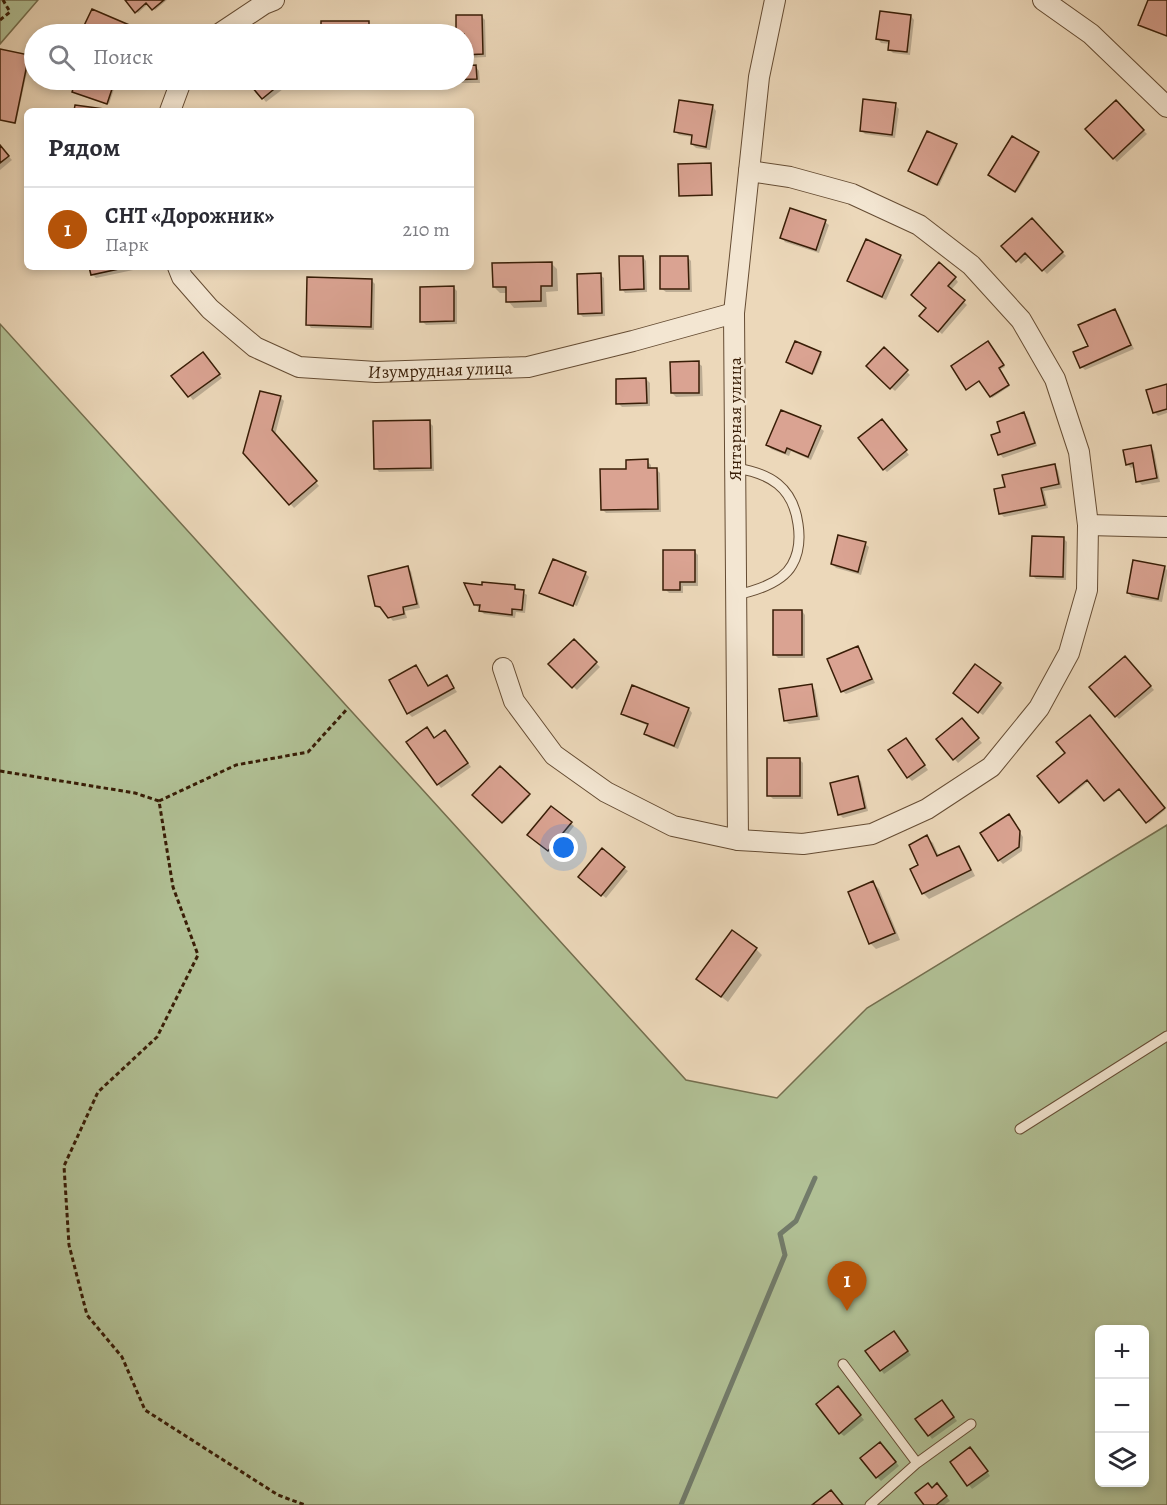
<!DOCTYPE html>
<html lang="ru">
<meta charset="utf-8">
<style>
:root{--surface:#fff;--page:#f7f7f7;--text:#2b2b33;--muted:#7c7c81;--line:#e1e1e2;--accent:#b45309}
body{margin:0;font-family:Alegreya,serif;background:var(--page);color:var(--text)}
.controls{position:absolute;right:18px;bottom:18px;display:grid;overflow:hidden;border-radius:9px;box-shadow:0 3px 9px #0003}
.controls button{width:54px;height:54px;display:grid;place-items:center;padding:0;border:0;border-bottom:2px solid var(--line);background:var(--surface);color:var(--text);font:30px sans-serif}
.you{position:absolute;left:564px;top:848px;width:21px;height:21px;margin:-15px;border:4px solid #fff;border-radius:50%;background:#1a73e8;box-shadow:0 0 0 9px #1a73e833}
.badge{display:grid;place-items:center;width:39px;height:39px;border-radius:50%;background:var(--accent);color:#fff;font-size:20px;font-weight:700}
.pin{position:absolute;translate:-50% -50px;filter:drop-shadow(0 2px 3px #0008)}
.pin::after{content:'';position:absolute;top:32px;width:21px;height:18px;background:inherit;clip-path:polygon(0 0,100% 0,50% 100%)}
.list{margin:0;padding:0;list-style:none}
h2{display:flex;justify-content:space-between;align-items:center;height:78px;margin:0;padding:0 24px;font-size:26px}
h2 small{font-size:20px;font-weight:400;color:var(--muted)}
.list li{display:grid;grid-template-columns:39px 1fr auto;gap:18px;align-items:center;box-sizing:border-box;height:84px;padding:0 24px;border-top:2px solid var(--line)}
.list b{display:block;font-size:22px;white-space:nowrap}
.list p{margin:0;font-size:20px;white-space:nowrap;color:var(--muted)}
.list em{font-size:20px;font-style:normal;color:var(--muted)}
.icon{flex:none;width:33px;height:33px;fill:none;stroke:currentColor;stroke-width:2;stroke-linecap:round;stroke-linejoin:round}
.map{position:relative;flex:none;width:1167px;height:1505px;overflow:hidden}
.search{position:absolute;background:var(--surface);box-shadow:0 3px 9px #0003;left:24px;top:24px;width:450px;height:66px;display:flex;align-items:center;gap:15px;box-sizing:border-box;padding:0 21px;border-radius:33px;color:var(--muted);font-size:22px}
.panel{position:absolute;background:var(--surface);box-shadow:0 3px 9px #0003;left:24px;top:108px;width:450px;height:162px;border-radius:9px}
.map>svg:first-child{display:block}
</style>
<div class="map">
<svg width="1167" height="1505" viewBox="0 0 1167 1505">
<rect width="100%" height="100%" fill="#ecd8ba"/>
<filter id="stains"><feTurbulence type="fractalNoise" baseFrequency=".00333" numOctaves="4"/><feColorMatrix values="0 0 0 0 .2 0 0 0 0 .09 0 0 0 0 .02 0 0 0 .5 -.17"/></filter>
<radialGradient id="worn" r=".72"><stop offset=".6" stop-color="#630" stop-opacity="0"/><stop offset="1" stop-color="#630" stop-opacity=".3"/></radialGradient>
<path fill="#b1c095" stroke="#746e4e" stroke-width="1.5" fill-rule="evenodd" d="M0,0H38L0,44Z
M0,324L686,1080L777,1098L867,1008L1167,825V1505H0ZM1100,1330H1144V1482H1100Z"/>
<path fill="#0003" d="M127,0H167L155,10L149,3L138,13Z
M1149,0H1167V37L1144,28L1140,24Z
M93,11L133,28L137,32L136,34H82Z
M481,16L485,20L486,57L467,58V67H476L479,71L480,83H449L446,80H464V34H393V31L458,29Z
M911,16L914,20L910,55L893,53L889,49L890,44L881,43L878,39Z
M322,23H368L372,27V34H322Z
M0,53L30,58L16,123L0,120Z
M74,80H117L109,104L75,93L77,81Z
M248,80H282L287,86L266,102Z
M1116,102L1147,134L1117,162L1087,130Z
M895,105L899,109L895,138L865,134L861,130Z
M713,107L716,111L710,150L696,148L692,144L693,137L679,135L675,131Z
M956,146L957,147L939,186L910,171Z
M0,147L12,160L0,170Z
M1038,153L1039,155L1017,192L992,177Z
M711,165L713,196H682L680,195Z
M1032,220L1066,256L1047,274L1030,256L1021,264L1004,246Z
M825,222L829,225L819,253L785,242L782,238Z
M643,257L646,261L647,292L625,293L622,289Z
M687,257L691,261L692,292H666L662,289Z
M900,257L904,260L886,300L853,285L849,281Z
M551,263L557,269L558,291L546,292L547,307L514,308L508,301V293H500L494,287Z
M91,267H147L96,278L92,274Z
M600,275L604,278L605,316L583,317L579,313Z
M955,278L958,282L951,290L967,305L942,334L921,316Z
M371,280L375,284L374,330L311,328L308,324Z
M453,287L457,291V324L426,325L422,321Z
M1115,311L1119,315L1134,349L1085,370L1082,367L1090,347Z
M796,343L822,354L814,374L787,362Z
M989,344L1005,367L999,370L1010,386L992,398L981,382L969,390L986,379Z
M884,350L910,375L895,391L868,366Z
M206,357L222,378L193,400L174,376Z
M698,363L702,366L703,396L676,397L672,393Z
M646,379L650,383V406L622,407L618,403Z
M1167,386V413L1158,416L1154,412Z
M280,397L284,401L275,435L319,486L294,508L245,453Z
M1024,414L1028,418L1037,446L1003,458L1000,454L1002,433Z
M429,422L433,426L434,471L379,472L376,468Z
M886,425L909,455L887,472L884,469Z
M820,428L824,431L811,460L791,451L789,456L771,449L768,445Z
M1150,447L1154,451L1160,482L1142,485L1138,481L1135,467L1131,468L1127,464Z
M647,461L651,465V470H657L660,473L661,512L606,513L602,509L628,470Z
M1054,466L1058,470L1062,488L1044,491L1048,508L1004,517L1000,513L1007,488Z
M1063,538L1067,542L1066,580L1036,579L1032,575Z
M865,544L869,547L861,575L836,568L832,564Z
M694,551L698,555V586H683V593H669L665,589Z
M1164,567L1167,570V575L1162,602L1132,597L1128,593Z
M408,568L411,571L420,608L405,611L407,618L393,621L384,610L376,606Z
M585,573L589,577L577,606L541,592Z
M514,587L527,595L525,613L516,612L515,618L484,614L475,604Z
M802,611L805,615V658H778L774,654Z
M574,641L600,667L577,690L550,664Z
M858,647L861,651L875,683L846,694L842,691Z
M1129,661L1154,690L1119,719L1116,716Z
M416,667L429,687L447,677L457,692L412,717L408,713Z
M1000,684L1004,688L983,715L958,697Z
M811,686L815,690L820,720L789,724L785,720Z
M633,687L689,709L692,713L678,749L650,738L646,734L649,726L627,717L623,713Z
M1090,717L1165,810L1149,823L1121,789L1106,801L1089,781L1061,803L1039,776L1067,754Z
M965,723L982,743L958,763L938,739Z
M449,736L471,767L441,788L438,784Z
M906,739L928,770L912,781L908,777Z
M799,759L803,763V799H773L769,795Z
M500,768L530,796L504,823L474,795Z
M857,778L861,781L868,811L843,818L839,814Z
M1012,820L1023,837L1022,851L1003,864L999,860Z
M571,823L574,826L553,854L533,838Z
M927,837L933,843L939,856L958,847L964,853L975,876L929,899L923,893L920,866Z
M624,868L628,871L606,898L583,880Z
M873,883L879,889L900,940L876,949L870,943Z
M756,949L762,955L728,1002L698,979Z
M897,1336L911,1355L884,1374L881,1370Z
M842,1392L864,1420L844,1436L840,1433Z
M945,1405L957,1421L932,1439L929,1435Z
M884,1447L899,1466L881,1481L877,1477Z
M974,1452L990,1476L972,1489L952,1462Z
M941,1489L950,1501L944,1505H926Z"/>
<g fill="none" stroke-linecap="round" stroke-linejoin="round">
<path stroke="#727b6a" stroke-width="5" d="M681,1505L785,1255L780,1234L796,1221L815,1178"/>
</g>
<path fill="#daa392" stroke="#381d06" stroke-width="1.5" d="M125,0H164L152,10L146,3L135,13Z
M1148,0H1167V36L1138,25Z
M92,9L134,27L131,34H80Z
M880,11L911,15L907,52L888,50L889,41L876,39Z
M456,15H482L483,54L464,55V66L476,65L477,79L444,80H464V34H392V30L456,28Z
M321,21H369V34H313L321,33Z
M0,49L29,55L15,123L0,120Z
M74,80H115L107,104L72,92L76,80Z
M246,80H283L284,81L262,99Z
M863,99L896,103L892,135L860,131Z
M679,100L713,105L706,147L691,144L692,135L674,132Z
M1116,100L1144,130L1113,159L1085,129Z
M75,105L119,111H74Z
M927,131L957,144L937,185L908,171Z
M1012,136L1039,152L1015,192L988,175Z
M0,145L9,156L0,163Z
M711,163L712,195L679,196L678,164Z
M790,208L826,220L816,250L780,238Z
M1032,218L1063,252L1042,271L1025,253L1016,262L1001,246Z
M866,239L901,255L882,297L847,281Z
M619,256H643L644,289L620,290Z
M660,256H688L689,289H660Z
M552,262V286H541V301L506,302V287H493L492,263Z
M939,262L956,277L948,286L965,300L938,332L919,316L926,308L911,295Z
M89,267H128L91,275Z
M601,273L602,313L578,314L577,274Z
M307,277L372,279L371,327L306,325Z
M454,286V321L420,322V287Z
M1115,309L1131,345L1080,368L1073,352L1088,346L1078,325Z
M795,341L821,352L812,374L786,362Z
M988,341L1004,365L999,368L1009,385L990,397L979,381L966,390L951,366Z
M884,347L908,370L890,389L866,366Z
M203,352L220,374L188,397L171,376Z
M699,361V393H671L670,362Z
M646,378L647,403L616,404V379Z
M1167,384V409L1153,413L1146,390Z
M260,391L281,396L272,430L317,481L289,505L243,453Z
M781,410L821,426L808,457L787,448L785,453L766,445Z
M1024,412L1035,443L998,455L991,435L1000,432L997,422Z
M882,419L907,450L883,470L858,438Z
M430,420L431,468L374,469L373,421Z
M1151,445L1157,478L1136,482L1133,463L1126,465L1123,450Z
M648,459V468H657L658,509L601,510L600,469H626V460Z
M1055,464L1059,484L1041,488L1045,505L999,514L994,489L1005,487L1002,475Z
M838,535L866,542L858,572L831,564Z
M1032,536L1064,537L1063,577L1030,576Z
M663,550H695V582H680V590H663Z
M553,559L586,572L573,606L539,593Z
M1133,560L1165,566L1158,599L1127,593Z
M408,566L417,604L403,607L404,614L388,618L380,607L375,606L368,576Z
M482,582L515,585V589L524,590L522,610L512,609V615L479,611L480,605H474L464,583L482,585Z
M773,610H802V655H773Z
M574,639L597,662L572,688L548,664Z
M858,646L872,679L841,692L827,659Z
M1125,656L1151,686L1115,717L1089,687Z
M975,664L1001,683L978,713L953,693Z
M416,665L428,686L447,675L454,688L407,714L389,680Z
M812,684L817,716L784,721L779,689Z
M632,685L689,708L674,746L644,734L648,724L621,714Z
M1090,715L1165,808L1146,823L1119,789L1104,801L1087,780L1059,803L1037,776L1065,753L1056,742Z
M962,718L979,738L953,760L936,739Z
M427,727L434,738L445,730L468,763L437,785L406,742Z
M906,738L925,765L907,778L888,750Z
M767,758H800V796H767Z
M500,766L530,794L502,823L472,795Z
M858,776L865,808L838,815L830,783Z
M551,806L572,822L548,851L527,835Z
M1009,814L1020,831L1019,847L998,861L980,833Z
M927,835L937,856L959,846L971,870L922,894L910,869L918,865L909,845Z
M602,848L625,867L601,896L578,877Z
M873,881L895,933L869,944L848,892Z
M732,930L757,948L721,997L696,979Z
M894,1331L908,1351L880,1371L865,1351Z
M838,1386L861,1415L839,1434L816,1404Z
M942,1400L954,1417L928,1436L915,1419Z
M880,1442L896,1462L876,1478L860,1458Z
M970,1447L988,1471L967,1486L950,1462Z
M928,1483L932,1488L937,1483L947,1496L936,1505H924L915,1493Z
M831,1490L843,1505H812Z"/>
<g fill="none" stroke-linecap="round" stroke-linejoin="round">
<g stroke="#654c33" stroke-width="11">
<path id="service" d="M735,468C770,473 793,487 798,524C800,537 799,553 792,565C782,583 755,591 736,595
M1020,1129L1167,1036
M843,1364L917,1463L870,1505
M917,1463L971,1424"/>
</g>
<g stroke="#654c33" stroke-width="22">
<g id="minor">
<path d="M1043,0L1091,34L1167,107"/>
<path d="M219,34L264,4L274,0"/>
<path d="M170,111L180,84L183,80"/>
<path id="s1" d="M178,267L182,277L210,309L255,347L299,367L376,372L528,367L633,341L734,313"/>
<path d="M1088,525L1167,527"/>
<path d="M503,668L514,701L554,755L606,792L673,826L738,840L803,844L872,834L927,809L991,767L1039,708L1069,653L1087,590L1088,525L1079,452L1055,379L1021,320L971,265L919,225L852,194L790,177L749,171"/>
<path d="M738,840L734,313L759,77L775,0"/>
</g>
</g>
<path stroke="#381d06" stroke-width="3" stroke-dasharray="4.5 3" stroke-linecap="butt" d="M0,20L10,12L3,0
M0,771L135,793L159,801L173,887L198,955L157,1037L98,1092L64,1166L69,1245L87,1315L122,1357L145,1410L278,1495L305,1505
M159,801L236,765L308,752L348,708"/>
<use href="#service" stroke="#f3e6d2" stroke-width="9"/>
<use href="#minor" stroke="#f3e6d2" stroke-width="20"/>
</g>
<g text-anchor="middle" stroke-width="5" stroke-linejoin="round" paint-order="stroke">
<g font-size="18" fill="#381d06" stroke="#f3e6d2">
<text dy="6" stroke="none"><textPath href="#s1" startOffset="302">Изумрудная улица</textPath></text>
<text transform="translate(735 419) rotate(-90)" y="6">Янтарная улица</text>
</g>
</g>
<rect width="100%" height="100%" filter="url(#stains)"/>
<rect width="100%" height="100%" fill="url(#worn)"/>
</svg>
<div class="controls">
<button>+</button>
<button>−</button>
<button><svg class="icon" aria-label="layers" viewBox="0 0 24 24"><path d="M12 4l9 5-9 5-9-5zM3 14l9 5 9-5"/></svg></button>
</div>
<div class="you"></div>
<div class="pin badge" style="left:847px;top:1311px">1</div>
<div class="search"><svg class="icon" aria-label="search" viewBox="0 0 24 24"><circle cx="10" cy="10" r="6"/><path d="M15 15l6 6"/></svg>Поиск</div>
<section class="panel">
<h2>Рядом<small></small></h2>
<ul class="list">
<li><span class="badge">1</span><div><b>СНТ «Дорожник»</b><p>Парк</p></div><em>210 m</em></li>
</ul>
</section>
</div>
